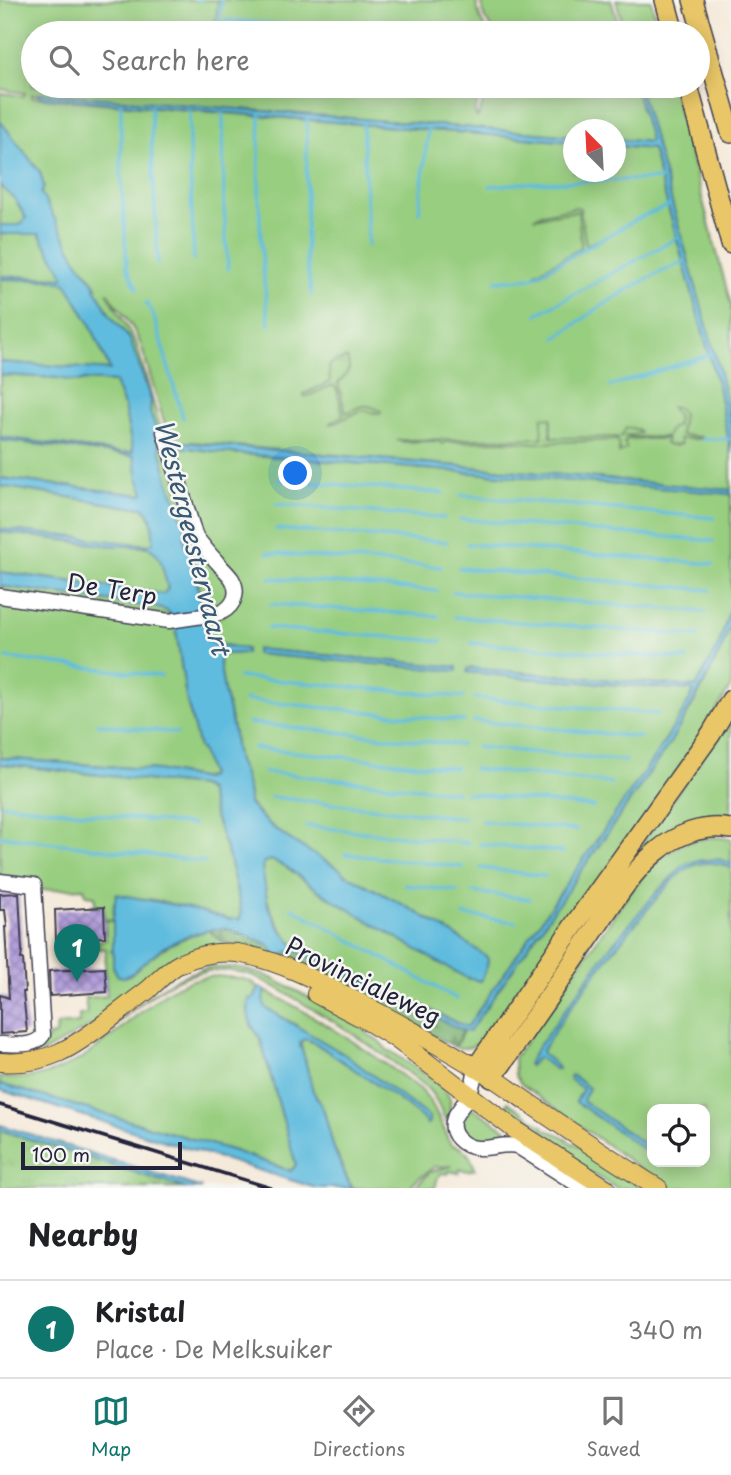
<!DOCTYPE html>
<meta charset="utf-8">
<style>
:root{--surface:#fff;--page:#f6f6f6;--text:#202124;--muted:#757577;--line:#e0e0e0;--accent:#0f766e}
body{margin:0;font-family:"Playpen Sans",sans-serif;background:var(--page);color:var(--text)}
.controls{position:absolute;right:21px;bottom:21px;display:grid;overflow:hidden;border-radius:14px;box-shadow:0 4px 18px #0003}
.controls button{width:63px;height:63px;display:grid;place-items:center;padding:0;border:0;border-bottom:2px solid var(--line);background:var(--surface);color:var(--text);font:35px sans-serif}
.compass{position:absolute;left:563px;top:119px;width:63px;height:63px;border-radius:50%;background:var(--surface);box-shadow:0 4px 18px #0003;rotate:336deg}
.scale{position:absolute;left:21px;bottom:18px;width:161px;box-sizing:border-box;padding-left:7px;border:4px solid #22223b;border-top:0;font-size:19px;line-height:24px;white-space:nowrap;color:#22223b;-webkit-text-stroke:5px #f6f6f2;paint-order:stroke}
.you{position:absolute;left:296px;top:474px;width:24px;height:24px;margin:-18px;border:5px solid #fff;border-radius:50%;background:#1a73e8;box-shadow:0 0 0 10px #1a73e833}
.badge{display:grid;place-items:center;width:46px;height:46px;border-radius:50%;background:var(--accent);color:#fff;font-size:23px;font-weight:700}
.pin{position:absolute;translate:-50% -58px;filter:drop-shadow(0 2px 4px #0008)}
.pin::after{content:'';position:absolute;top:37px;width:24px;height:21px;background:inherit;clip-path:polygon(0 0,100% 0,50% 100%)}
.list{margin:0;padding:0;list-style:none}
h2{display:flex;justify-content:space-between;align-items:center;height:91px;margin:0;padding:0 28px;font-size:30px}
h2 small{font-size:23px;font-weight:400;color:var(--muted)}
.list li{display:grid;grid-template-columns:46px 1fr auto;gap:21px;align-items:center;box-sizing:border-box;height:98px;padding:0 28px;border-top:2px solid var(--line)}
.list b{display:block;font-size:26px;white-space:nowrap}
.list p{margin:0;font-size:23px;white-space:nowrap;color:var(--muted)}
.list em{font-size:23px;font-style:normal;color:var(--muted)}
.icon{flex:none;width:38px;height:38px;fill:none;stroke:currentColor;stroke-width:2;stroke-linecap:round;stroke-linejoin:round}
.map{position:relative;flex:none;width:731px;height:1188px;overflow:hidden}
.search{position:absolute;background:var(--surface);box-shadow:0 4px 18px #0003;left:21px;right:21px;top:21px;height:77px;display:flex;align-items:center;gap:18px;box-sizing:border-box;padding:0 24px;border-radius:38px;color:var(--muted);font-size:26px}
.sheet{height:189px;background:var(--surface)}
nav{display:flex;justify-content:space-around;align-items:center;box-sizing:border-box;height:98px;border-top:2px solid var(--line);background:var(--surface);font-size:19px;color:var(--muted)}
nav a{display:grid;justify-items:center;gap:4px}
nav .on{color:var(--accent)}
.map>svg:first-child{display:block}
</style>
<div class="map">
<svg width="731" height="1188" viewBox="0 0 731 1188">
<defs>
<pattern id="forest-firs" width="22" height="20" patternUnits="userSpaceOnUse" patternTransform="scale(1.75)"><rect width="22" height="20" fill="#7ab16e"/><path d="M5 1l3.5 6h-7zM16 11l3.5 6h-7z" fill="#64905c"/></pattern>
<pattern id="wetland-marsh" width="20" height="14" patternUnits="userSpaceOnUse" patternTransform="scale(1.75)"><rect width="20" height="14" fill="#98ce7f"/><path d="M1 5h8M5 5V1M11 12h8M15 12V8" fill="none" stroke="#83b16f"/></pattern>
<pattern id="park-tufts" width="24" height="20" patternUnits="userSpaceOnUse" patternTransform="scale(1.75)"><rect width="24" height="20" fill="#98ce7f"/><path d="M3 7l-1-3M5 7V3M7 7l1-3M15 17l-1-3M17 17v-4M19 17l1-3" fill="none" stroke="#83b16f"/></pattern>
<pattern id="building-cross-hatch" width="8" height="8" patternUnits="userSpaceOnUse" patternTransform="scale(1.75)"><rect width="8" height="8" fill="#b39fdb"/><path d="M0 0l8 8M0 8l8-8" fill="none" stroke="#9181b3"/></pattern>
</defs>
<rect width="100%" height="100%" fill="#f6f6f2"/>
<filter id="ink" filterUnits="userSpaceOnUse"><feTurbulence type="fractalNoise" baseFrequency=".0143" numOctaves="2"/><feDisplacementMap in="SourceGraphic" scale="14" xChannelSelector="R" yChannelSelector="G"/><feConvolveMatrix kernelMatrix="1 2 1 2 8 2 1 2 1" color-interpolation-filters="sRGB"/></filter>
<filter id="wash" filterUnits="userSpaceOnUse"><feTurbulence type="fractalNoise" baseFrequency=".00686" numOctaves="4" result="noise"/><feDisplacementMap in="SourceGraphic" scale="28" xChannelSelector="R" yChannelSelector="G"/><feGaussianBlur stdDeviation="1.57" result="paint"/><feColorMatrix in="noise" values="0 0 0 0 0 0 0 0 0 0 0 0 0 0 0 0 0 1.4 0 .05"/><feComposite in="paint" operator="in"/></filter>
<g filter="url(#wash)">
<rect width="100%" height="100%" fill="#f5eada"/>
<path fill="#98ce7f" stroke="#5d785d" stroke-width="2" fill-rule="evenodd" d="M0,0H218L215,33H33V86H207V95L209,86H481L475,113L477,117L479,115L488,86H635L650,140L649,142L616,139V130H574L573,136L154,102L32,94V97L573,142L574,172H616V146L652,149L718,386L731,454V490L191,442H182L180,444L182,447L217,452L731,494V606L719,644L696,687L468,668V672L526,678L691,690L694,692L684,710L658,752L471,1022L474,1024C521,957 567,891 614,824C658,760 706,696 731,622V686L706,728L611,869L547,949L485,1037C476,1046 469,1050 455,1047L465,1027L292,943C270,916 265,901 262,867L264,862L271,860L285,866L322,893L436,961L467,978L481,981L486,969L488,961L487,957L455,935L406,906L343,873L339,869C307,850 273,833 249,803V795L243,771L238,762L235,745L234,733L224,691L219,660L223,654L245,653L246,649L210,642L205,620C218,618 232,614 236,600C244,575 209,554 198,535L141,345C133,325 120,309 107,292L136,343L191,533L202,551L227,576L232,589L231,599L222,610L204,614L194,558L186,547L183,536H185V527L178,508V502L174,496L169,483L159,443V438L157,437V430L150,412L151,400L130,339L110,315L94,287H97C92,277 83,270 77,261C64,240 53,215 40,193L44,187L40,172L0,121V93L23,96L25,93L0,89ZM257,649L457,667V671L257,654L256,651Z
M222,0H476C477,13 481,24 490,33H218Z
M481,0H611L621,33H496L484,17Z
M616,0H651L659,33H625Z
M639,86H672L731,305V424L719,369Z
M0,186L15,199L25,215L24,222L20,225H0Z
M29,233L39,234L64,275L63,278L0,276V234Z
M0,279L50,280L66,283L90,324L110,370L0,362Z
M0,375L57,378L79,382L84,380L115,382L124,406L133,452L121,453L0,437Z
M0,440L134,456L144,493L141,495L0,478Z
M0,486L130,507H142C154,514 153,531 153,542L149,545L0,529Z
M0,532C35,536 69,542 104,545C116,546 138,544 148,547C161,551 168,579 167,591L164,594L0,572Z
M0,586L158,608L168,611L170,616L0,593Z
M0,598L175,623L186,697L199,748L201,749C205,758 211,768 209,777L200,778L158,770L0,758Z
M731,715V823L676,831L502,1047Z
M0,764L200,786L208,790L214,813L229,858L240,905L241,914L240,920C209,919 179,903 147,899C137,898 125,900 114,902L113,919L105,920L104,907H91V905H95V896L86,895L84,888L41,890L0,879Z
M713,837L731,839V1188H668L521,1084L515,1075L514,1058L627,897L649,869L663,856L686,842ZM652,1109H705V1162H652Z
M105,921H113V960L131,974C157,950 175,939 209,930L218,939L229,944L215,947L96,1023L42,1053L0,1056V1047L46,1042L49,1036L56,1035L57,1025L79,1023V1015L87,1014L85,998L107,996L105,965L106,949H98L97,941L106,940Z
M210,967L240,968L265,975L310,998L367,1031L366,1033L379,1041L390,1053L392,1052C404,1061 447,1086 450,1099C451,1107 449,1115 447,1122C441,1112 437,1099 429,1090C421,1081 410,1074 400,1067C378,1051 357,1036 334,1022C317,1012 301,1002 284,992C273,986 262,979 251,975C141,943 107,1087 0,1072V1070C17,1069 38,1070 54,1064C72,1057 85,1046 100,1035C134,1008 167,976 210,967Z
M218,976L244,979L254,983L253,984L259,987L255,997L251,1025L260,1038L296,1165L291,1171L231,1150L0,1084V1077C63,1086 100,1044 146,1008C159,998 171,987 187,982C197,978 207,977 218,976Z
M266,991C320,1018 371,1052 420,1089C433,1101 439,1120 447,1135V1138L452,1145C466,1147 471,1157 475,1169L468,1171L460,1169L459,1173L449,1171L448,1174L442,1173L438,1177L435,1188H414L430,1172L452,1166L434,1167L414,1182L409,1188H355L351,1187L333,1146L324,1111L313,1092L296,1025L266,1008L263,1000Z
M508,1102L544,1127L543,1129L560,1135L573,1144L574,1143L642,1188H616L578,1165L501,1112Z
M469,1109H474L516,1136V1142L474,1143L460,1134L459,1118Z"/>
<path fill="url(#forest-firs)" stroke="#4e6a54" stroke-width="2" d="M226,928L268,944L274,951L273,956L229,944L218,939L209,930Z
M292,943L465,1027L455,1047L281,959L282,955L291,950Z"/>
<path fill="url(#wetland-marsh)" stroke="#5d785d" stroke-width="2" d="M576,207L580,208L586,245L612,234L546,271L537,276H535L536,273L576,251C578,250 580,249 581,247C582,245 578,216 578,211L534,218L538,215Z
M347,358C353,372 344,375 338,384L346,413C362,406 363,402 381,411L380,414L363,410L360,411L335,423L329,424L343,415L337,390L333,385L308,396H304V394L330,382L329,366L332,363Z
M671,407L678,408L683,414L680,435L701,437L702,439H679L681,444C676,446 669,447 665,443L667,439H628L624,443L626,446V449L619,453V442L617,440L536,443L510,441L445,442L442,444L439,441L401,442L397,440L542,438V417L551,418V436L553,438L621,437L626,428C631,428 638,428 640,433L626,436L628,437H666L671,428L676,426C680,412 676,417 671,407Z"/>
<path fill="url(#park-tufts)" stroke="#5d785d" stroke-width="2" d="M0,1130L184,1188H0Z"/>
<path fill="#60bcde" stroke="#416f8c" stroke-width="2" d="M635,86H639L719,369L731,424V454L718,386L652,149L616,146V139L649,142L650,140Z
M40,93L573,136V142L41,97L38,95Z
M0,121L40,172L44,187L41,193L78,262L97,287L95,288L110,315L130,339L151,400L150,412L157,430V437L159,438V443L169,483L174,496L178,502V508L185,527V536L184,537L186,547L194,558L197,583L210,642L214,644L246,649V653L223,654L219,660L224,691L234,733L235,745L238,762L243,771L249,795V804C273,833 307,850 340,869L343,873L406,906L455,935L487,957L488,961L486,969L481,981L467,978L436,961L322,893L285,866L271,860L264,862L262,867L268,906L279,927L292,943L392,994L467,1027L658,752L684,710L694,692L691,690L526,678L467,672L468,668L696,687L719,644L731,606V622L723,645L703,685L670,743L469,1032L464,1031L299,952C291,949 284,951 281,959L273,956L274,951L268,944L226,928L209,930L187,936L162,948L131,974L125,977L118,976L113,967V953L111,951L113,950V919L116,894L186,907L229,919H240L241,914L240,905L229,858L214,813L208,790L200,786L0,764V758L158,770L204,779L209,777L210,774L201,749L199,748L186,697L175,623L168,611L158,608L0,586V572L163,594L168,589L161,562L156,553L148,547L104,545L0,532V529L148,545L153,542C153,531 154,514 143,507H130L0,486V478L141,495L144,493L138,478L134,456L0,440V437L121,453L133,452L124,406L115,382L84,380L79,382L57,378L0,375V362L110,370L90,324L66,283L50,280L0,279V276L63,278L64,275L39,234H0V225H20L26,218L15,199L0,186Z
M182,442L731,490V494L217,452L182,447L181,446Z
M256,649L457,667V671L256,654Z
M718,859L731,863V868C719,861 696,861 685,870C671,879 652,904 641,917C605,959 571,1004 542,1051C544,1059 556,1061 558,1069H555L538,1057L530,1066L528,1064L534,1053L610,947L658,891L684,865L695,861Z
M259,987L266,991L263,1000L266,1008L344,1054L429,1117V1122L427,1124L421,1117L395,1097L315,1043L306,1039L301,1041L300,1045L304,1056L313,1091L324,1111L333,1146L346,1177L351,1187L355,1188H316L0,1090V1084L231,1150L291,1171L296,1165L260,1038C250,1024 246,1017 249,999L255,997Z
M572,1075L589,1088L583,1100L584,1102L652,1149V1155L576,1102L583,1089L571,1080L570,1077Z
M0,1125L202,1188H185L0,1130Z"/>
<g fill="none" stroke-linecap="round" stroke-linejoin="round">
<path stroke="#60bcde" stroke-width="3.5" d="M197,0H201
M225,20L375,33
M218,33L221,0
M121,104V171L127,268L137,289
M151,107L152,154L158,264
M190,111L189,143L194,260
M223,113L224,207L228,269
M260,116C257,186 260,256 269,325
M307,120L306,256L311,294
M363,125L368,246
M490,186L525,183L660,179
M419,212L428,130
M496,281L531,278L641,217L668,206
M146,303L153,314L183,418
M537,314L677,238
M556,338C596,309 637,280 684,262
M610,386L709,355
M702,439H729
M281,480L443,493
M461,495L714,518
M276,504L444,518
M460,519L713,541
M276,529L447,542
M467,544L713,564
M267,553L441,567
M459,568L710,590
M270,578L437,591
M453,592L705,612
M271,604L438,616
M455,617L698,636
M268,628L441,641
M471,643L687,659
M7,658L161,676
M239,677L463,697
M475,698L656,714
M244,700L464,721
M474,721L640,737
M249,723L461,745
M98,724L177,733
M477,747L626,761
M254,748L455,768
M474,769L611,783
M264,772L457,792
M466,793L594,807
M271,797L464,818
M2,804L193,825
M482,821L576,830
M306,826L468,843
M0,836L205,862
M480,844L563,852
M345,854L463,867
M481,868L545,876
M405,885L457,891
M473,892L530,899
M292,908L457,999
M464,915L515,922"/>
</g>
<g id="blocks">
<path fill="url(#building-cross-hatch)" d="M19,893L22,951L21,959H23L25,992H23L27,1032L0,1034V995L9,998L5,927H7L5,910H0V894Z
M104,907L105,937L56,940L55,910Z
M105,968L107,992L50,996L49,971Z"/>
</g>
</g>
<g filter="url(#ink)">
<use href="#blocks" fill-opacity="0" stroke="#424053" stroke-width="2"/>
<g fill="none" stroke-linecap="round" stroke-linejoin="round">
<g stroke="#424053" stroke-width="17">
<path id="minor" d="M0,596L169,621L216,614C232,610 241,595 232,579C228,573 221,567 217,562C209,553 202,545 195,535L164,432
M0,881L34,885L43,1035C34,1048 15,1044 0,1044
M476,1068C474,1077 473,1087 469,1095C465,1103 458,1110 454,1118C448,1135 464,1147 478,1148C491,1149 504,1143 517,1146L583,1188"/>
</g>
<g stroke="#424053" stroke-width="20">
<path id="major" d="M316,994L364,1019L395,1038L514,1129L606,1188
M0,1062C47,1066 74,1047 110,1019C123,1009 135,1000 148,990C159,980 167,970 181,963C198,955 218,951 237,953C280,960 322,983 360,1003C404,1025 447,1050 490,1076C503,1084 516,1094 529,1103C571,1132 614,1161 658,1188"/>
</g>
<g stroke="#424053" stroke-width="22">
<path id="highway" d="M665,0L674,33
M693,0L731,133
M688,86L731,244
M476,1068L577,921L711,734L731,700
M492,1078C524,1032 556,987 587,941C608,911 628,875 656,852C677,834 704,824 731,829"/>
</g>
<use href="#minor" stroke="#fff" stroke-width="14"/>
<use href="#major" stroke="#e9c769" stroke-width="18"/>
<use href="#highway" stroke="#e9c769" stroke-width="19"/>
<path stroke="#22223b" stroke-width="3.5" d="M0,1105L271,1188"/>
</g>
</g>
<g text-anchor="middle" stroke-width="5" stroke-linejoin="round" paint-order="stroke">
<g font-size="24" fill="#22223b" stroke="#f6f6f2">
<text transform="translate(112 590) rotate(9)" y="8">De Terp</text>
<text transform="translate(363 982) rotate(26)" y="8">Provincialeweg</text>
</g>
<g font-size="26" font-style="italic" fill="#385874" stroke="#f6f6f2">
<text transform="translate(192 537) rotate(76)" y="9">Westergeestervaart</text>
</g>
</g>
</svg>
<div class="controls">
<button><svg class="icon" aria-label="locate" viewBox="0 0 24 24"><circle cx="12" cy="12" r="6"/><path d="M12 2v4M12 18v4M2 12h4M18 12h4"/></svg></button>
</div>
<svg class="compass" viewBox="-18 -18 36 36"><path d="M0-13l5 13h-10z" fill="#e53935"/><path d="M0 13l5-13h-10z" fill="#757577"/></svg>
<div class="scale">100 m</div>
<div class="you"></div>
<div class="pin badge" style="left:77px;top:982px">1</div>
<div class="search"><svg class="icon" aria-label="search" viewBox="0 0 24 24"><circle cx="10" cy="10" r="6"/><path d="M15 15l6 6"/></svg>Search here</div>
</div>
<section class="sheet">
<h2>Nearby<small></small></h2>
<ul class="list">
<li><span class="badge">1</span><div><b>Kristal</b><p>Place · De Melksuiker</p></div><em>340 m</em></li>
</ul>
</section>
<nav>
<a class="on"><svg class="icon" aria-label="map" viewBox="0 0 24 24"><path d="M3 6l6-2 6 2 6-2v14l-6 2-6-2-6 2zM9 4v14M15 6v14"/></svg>Map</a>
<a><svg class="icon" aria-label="directions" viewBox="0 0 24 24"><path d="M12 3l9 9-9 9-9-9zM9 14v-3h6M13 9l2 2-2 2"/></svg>Directions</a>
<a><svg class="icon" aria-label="saved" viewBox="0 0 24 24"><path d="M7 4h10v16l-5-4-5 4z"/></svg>Saved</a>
</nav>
